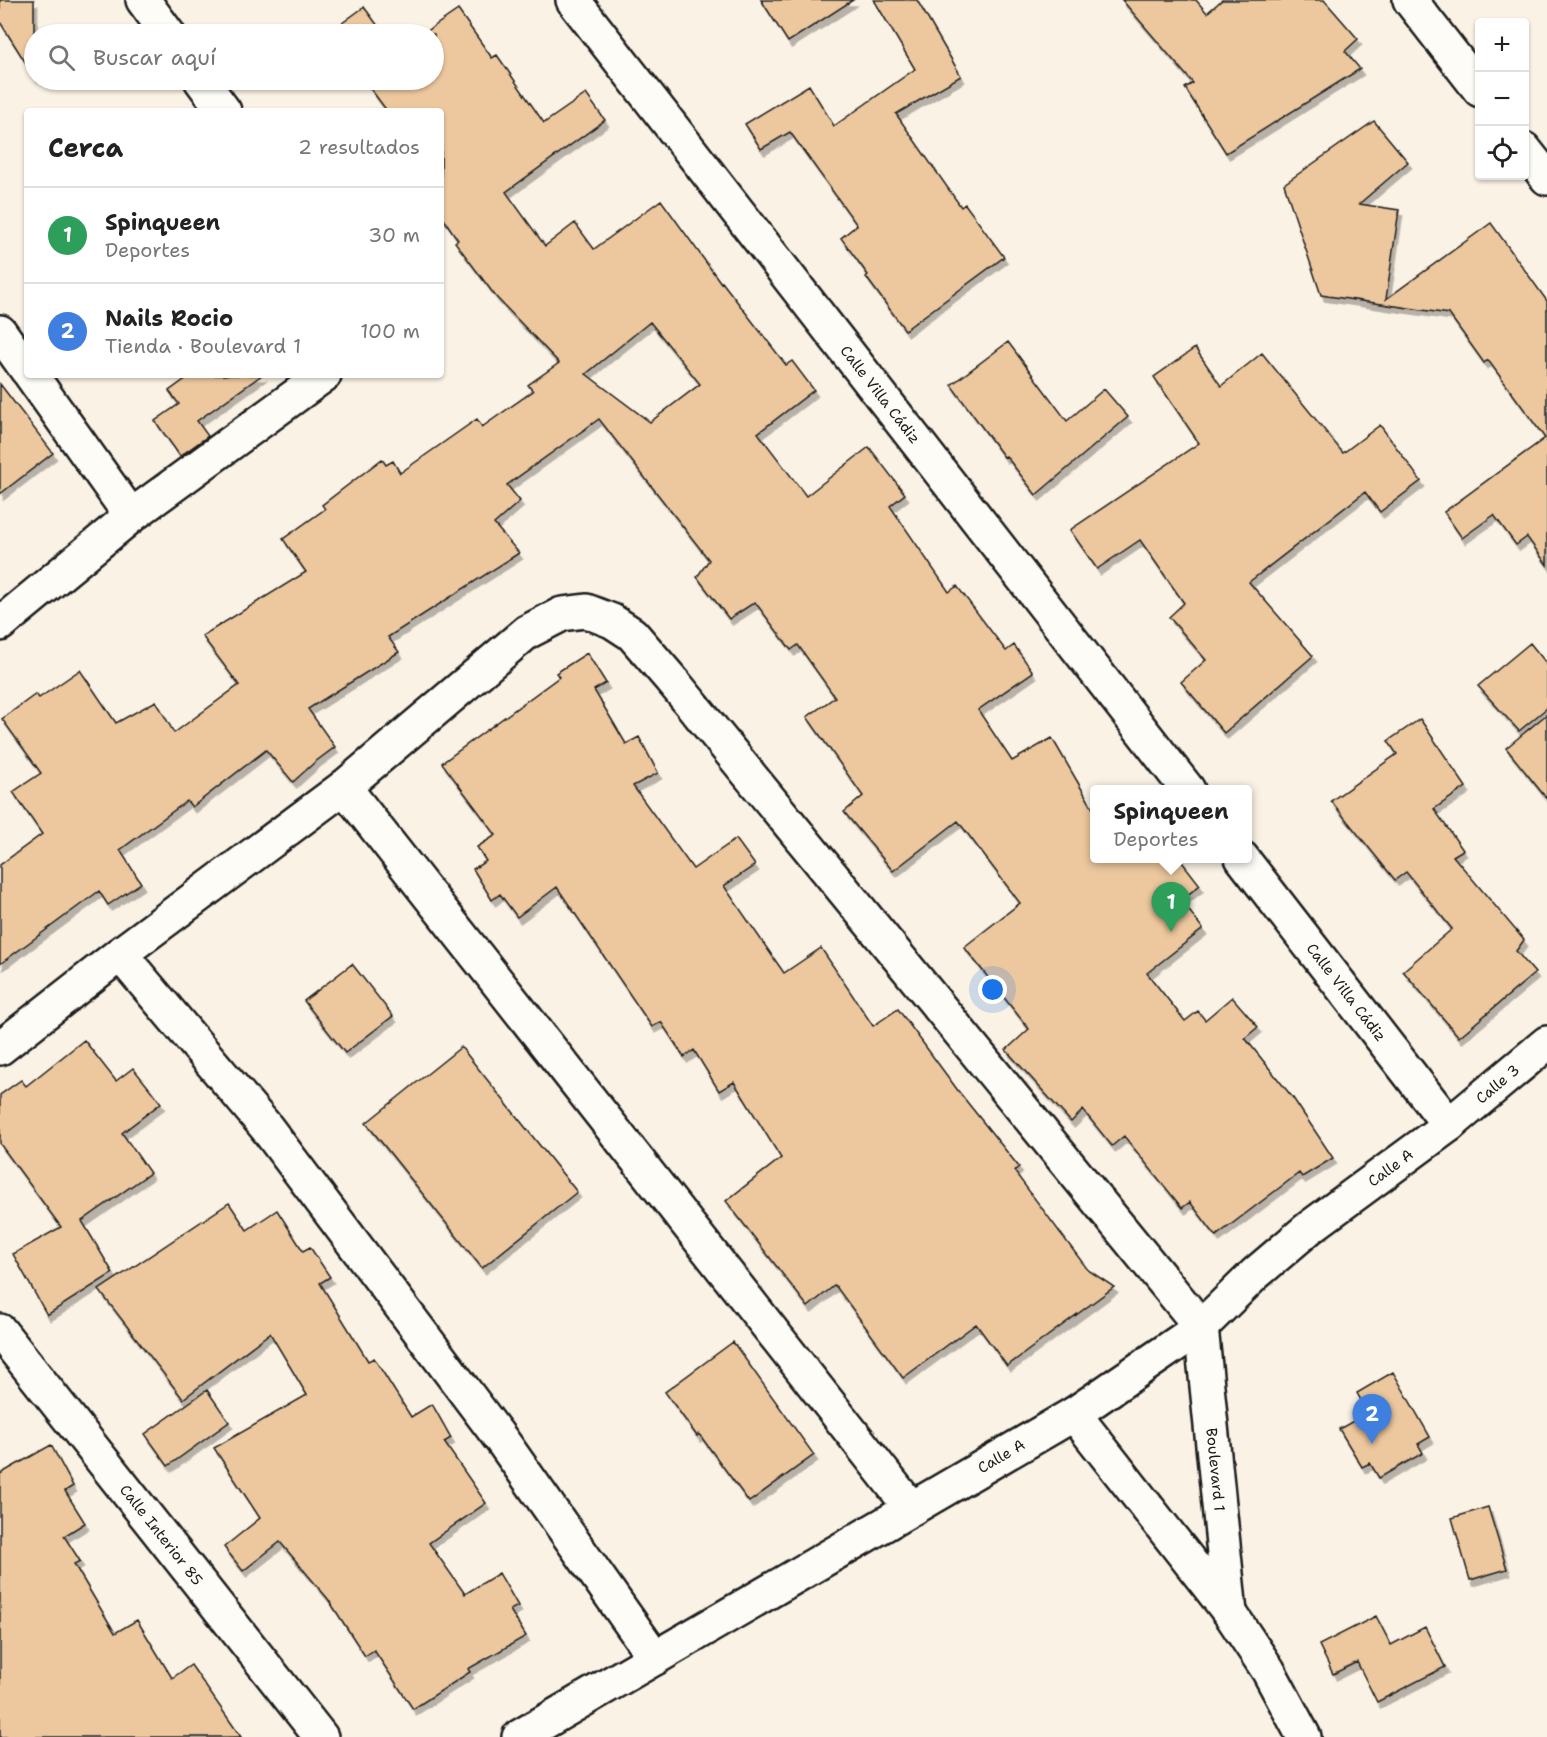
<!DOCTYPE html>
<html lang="es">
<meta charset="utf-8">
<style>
:root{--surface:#fff;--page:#f6f6f6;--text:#222;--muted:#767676;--line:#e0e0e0;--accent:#ea580c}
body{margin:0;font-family:"Shantell Sans",sans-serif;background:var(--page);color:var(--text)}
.controls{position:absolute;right:18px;top:18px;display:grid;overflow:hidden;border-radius:6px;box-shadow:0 2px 4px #0004}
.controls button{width:54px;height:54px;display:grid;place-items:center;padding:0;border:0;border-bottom:2px solid var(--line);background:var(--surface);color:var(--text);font:30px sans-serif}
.you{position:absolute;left:993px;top:990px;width:21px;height:21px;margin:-15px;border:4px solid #fff;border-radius:50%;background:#1a73e8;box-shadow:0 0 0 9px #1a73e833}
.badge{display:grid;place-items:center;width:39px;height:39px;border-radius:50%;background:var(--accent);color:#fff;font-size:20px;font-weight:700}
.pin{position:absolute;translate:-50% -50px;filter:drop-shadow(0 2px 3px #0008)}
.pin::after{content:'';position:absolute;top:32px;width:21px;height:18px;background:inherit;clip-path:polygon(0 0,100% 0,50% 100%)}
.popup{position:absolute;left:1090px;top:785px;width:162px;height:78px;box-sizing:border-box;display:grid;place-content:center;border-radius:6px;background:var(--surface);filter:drop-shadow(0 2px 4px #0005);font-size:20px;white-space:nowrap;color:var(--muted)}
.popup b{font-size:22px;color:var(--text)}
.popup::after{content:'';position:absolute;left:50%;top:100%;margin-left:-12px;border:12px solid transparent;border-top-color:var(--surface)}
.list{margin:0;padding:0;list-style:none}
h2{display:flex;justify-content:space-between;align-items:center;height:78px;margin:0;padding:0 24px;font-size:26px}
h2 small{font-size:20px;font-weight:400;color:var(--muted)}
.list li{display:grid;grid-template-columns:39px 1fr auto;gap:18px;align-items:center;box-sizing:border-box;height:96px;padding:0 24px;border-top:2px solid var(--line)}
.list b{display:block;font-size:22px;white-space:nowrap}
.list p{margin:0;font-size:20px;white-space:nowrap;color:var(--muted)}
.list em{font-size:20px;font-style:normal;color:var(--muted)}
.icon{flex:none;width:33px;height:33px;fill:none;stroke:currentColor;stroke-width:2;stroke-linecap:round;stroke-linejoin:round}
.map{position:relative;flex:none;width:1547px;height:1737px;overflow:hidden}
.search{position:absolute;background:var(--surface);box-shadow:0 2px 4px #0004;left:24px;top:24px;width:420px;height:66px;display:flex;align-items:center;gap:15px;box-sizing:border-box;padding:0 21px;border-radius:33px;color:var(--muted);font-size:22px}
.panel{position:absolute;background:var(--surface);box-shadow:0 2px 4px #0004;left:24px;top:108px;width:420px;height:270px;border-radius:6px}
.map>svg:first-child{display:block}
</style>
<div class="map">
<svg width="1547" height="1737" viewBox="0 0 1547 1737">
<defs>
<filter id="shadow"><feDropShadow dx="3.5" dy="6" stdDeviation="0" flood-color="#0004"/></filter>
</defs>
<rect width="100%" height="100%" fill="#faf2e5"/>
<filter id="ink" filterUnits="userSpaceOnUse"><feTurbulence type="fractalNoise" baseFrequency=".0167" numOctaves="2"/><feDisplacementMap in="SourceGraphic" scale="12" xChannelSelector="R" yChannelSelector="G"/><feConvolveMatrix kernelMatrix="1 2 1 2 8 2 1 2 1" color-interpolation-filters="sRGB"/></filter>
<g filter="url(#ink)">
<path fill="#edc89e" stroke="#1c1c1c" stroke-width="1.5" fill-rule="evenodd" filter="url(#shadow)" d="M0,0H34V76L0,22Z
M761,0H853L788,42Z
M874,0H917L961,76L896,114L961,207L965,204L1004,257L905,330L866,277L868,275L841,238L857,225L790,132L761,149L745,124L809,85L834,126L915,69Z
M1122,0H1196L1207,13L1222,0H1324L1358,39L1345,51L1360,69L1226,153L1185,88L1193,83Z
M364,7L384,34H332L330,32Z
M458,10L492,58L497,55L544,123L586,94L605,120L506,192L545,246L575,223L594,249L661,200L721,283L722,282L786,365L792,361L814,390L758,433L806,496L869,447L905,494L890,506L949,592L957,586L1006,651L1014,645L1033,672L978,710L1012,761L1052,738L1095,812V858H1179L1200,885L1181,900L1203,929L1147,973L1185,1021L1198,1011L1205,1020L1232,997L1258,1027L1245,1038L1293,1098L1333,1158L1302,1177L1299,1173L1216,1236L1190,1202L1182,1208L1124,1136L1112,1146L1083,1110L1071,1122L1006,1050L1029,1029L964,947L1020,903L958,821L893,871L844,812L863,796L807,717L835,697L798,645L791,650L755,602L729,619L697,577L709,560L599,419L507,485L520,501L494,524L519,553L388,637L399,652L308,709L335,747L315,762L293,782L266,750L192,807L187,801L120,850L141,883L108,905L99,891L0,964V865L42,834L13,792L41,773L2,719L36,694L39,698L80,670L116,723L156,701L174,733L239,685L202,636L306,572L283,539L325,509L322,505L382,459L386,465L393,461L400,473L477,419L482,427L533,391L528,385L559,363L496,297L455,242L458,240L441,215V111H387L364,80H434V34H423ZM650,322L700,384L650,422L586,374Z
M1374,121L1408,162L1359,204L1399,210L1386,299L1491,223L1547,301V565L1527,537L1516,545L1494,515L1462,538L1444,512L1545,438L1488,360L1484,363L1449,314L1321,295L1284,184Z
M1008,342L1067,421L1104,389L1128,417L1036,495L1006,456L1004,457L951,385Z
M1195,348L1221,386L1262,353L1343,453L1380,425L1421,481L1380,512L1365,492L1249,582L1313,656L1224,733L1181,682L1206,660L1169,617L1184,603L1140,540L1097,569L1070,530L1199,443L1154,377Z
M191,375H262L197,421L208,436L180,456L155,421L179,404L169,391Z
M0,384L53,453L0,494Z
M1530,643L1547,664V708L1519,731L1478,686Z
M587,653L606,683L594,690L626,744L639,737L658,773L633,786L693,869L736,839L755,865L724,886L784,973L821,948L873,1026L898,1009L959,1092L1019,1167L1014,1171L1088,1270L1114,1287L1007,1366L976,1324L903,1378L835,1285L808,1307L726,1201L781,1158L734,1082L719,1091L694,1050L684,1057L661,1022L652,1027L557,887L517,917L500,894L492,900L473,869L486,861L477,847L496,835L442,763L559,677L556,673Z
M1547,714V799L1506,748Z
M1420,719L1466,787L1434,809L1463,850L1453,856L1524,940L1516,951L1535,973L1459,1037L1403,971L1452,929L1406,872L1395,880L1331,801L1397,754L1388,741Z
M352,964L393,1016L345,1053L304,1001Z
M84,1040L116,1081L133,1068L161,1103L122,1133L150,1173L82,1221L113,1273L47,1315L13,1254L61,1227L0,1144V1095L21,1080L26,1086Z
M461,1047L577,1192L482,1268L366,1123Z
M229,1203L247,1230L277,1210L303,1251L310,1247L330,1277L320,1283L368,1361L374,1358L411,1417L432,1404L451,1438L444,1442L486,1503L429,1543L465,1594L499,1573L518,1606L510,1610L526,1636L468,1669L470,1672L413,1709L374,1650L365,1656L328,1599L280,1542L243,1571L224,1547L260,1518L214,1448L307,1395L270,1333L183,1399L99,1290Z
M733,1342L814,1455L749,1502L699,1434L697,1436L665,1392Z
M1393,1372L1430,1437L1418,1444L1423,1453L1379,1478L1370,1463L1362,1467L1339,1429L1368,1413L1357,1393Z
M207,1390L229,1422L168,1466L145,1434Z
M51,1445L73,1486L65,1491L85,1523L64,1536L80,1561L74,1564L115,1633L137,1620L172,1678L191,1665L241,1737H0V1474Z
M1488,1507L1507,1569L1470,1580L1452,1518Z
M1376,1616L1391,1645L1425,1627L1445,1667L1377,1702L1357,1662L1333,1674L1319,1645Z"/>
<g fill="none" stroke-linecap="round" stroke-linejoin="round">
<g stroke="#1c1c1c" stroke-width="38">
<g id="street">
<path d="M143,0L168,34"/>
<path id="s1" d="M573,0L1188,790"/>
<path d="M1410,0L1480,90"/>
<path d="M201,80L224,111"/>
<path d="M1524,149L1547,178"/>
<path d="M0,332L27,370"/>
<path d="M31,375L131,516"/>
<path d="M0,624L131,516L324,375"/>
<path d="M344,787L911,1508"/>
<path id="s2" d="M1242,858L1449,1125"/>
<path d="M120,954L266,1127L503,1442L655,1658"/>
<path id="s3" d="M0,1048L120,954L344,787L527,632L562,614L586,611L612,621L632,634L675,684L1201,1327L1230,1613"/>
<path id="s4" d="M0,1331L321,1737"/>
<path d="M1074,1414L1230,1613L1268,1670L1304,1737"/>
</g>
</g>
<g stroke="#1c1c1c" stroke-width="38">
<g id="secondary">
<path id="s5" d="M519,1737L1074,1414L1201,1327L1255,1274L1309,1228L1449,1125L1547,1043"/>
</g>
</g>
<use href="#street" stroke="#fdfcf7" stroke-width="33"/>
<use href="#secondary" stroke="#fdfcf7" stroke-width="33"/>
</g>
</g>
<g text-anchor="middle" stroke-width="5" stroke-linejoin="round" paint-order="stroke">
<g font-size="15" fill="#1c1c1c" stroke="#fdfcf7">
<text dy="5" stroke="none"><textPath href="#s1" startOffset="500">Calle Villa Cádiz</textPath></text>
<text dy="5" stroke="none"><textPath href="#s2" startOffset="170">Calle Villa Cádiz</textPath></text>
<text dy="5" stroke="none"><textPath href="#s5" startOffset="1180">Calle 3</textPath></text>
<text dy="5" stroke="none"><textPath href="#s5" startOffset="1044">Calle A</textPath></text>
<text dy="5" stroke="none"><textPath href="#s5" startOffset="558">Calle A</textPath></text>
<text dy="5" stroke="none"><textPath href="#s3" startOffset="1827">Boulevard 1</textPath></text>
<text dy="5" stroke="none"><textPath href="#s4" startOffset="260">Calle Interior 85</textPath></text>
</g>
</g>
</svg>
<div class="controls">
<button>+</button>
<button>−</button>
<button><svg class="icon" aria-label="locate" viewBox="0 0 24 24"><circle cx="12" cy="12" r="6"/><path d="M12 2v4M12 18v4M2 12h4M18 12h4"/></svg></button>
</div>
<div class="you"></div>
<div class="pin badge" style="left:1171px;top:932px;background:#2e9e5b">1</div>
<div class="popup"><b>Spinqueen</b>Deportes</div>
<div class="pin badge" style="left:1372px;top:1444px;background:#3f7fe0">2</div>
<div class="search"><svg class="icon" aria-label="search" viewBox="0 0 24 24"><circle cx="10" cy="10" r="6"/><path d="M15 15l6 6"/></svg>Buscar aquí</div>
<section class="panel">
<h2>Cerca<small>2 resultados</small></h2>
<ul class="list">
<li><span class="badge" style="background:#2e9e5b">1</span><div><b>Spinqueen</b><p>Deportes</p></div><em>30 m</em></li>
<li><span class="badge" style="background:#3f7fe0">2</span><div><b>Nails Rocio</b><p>Tienda · Boulevard 1</p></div><em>100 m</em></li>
</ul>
</section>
</div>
